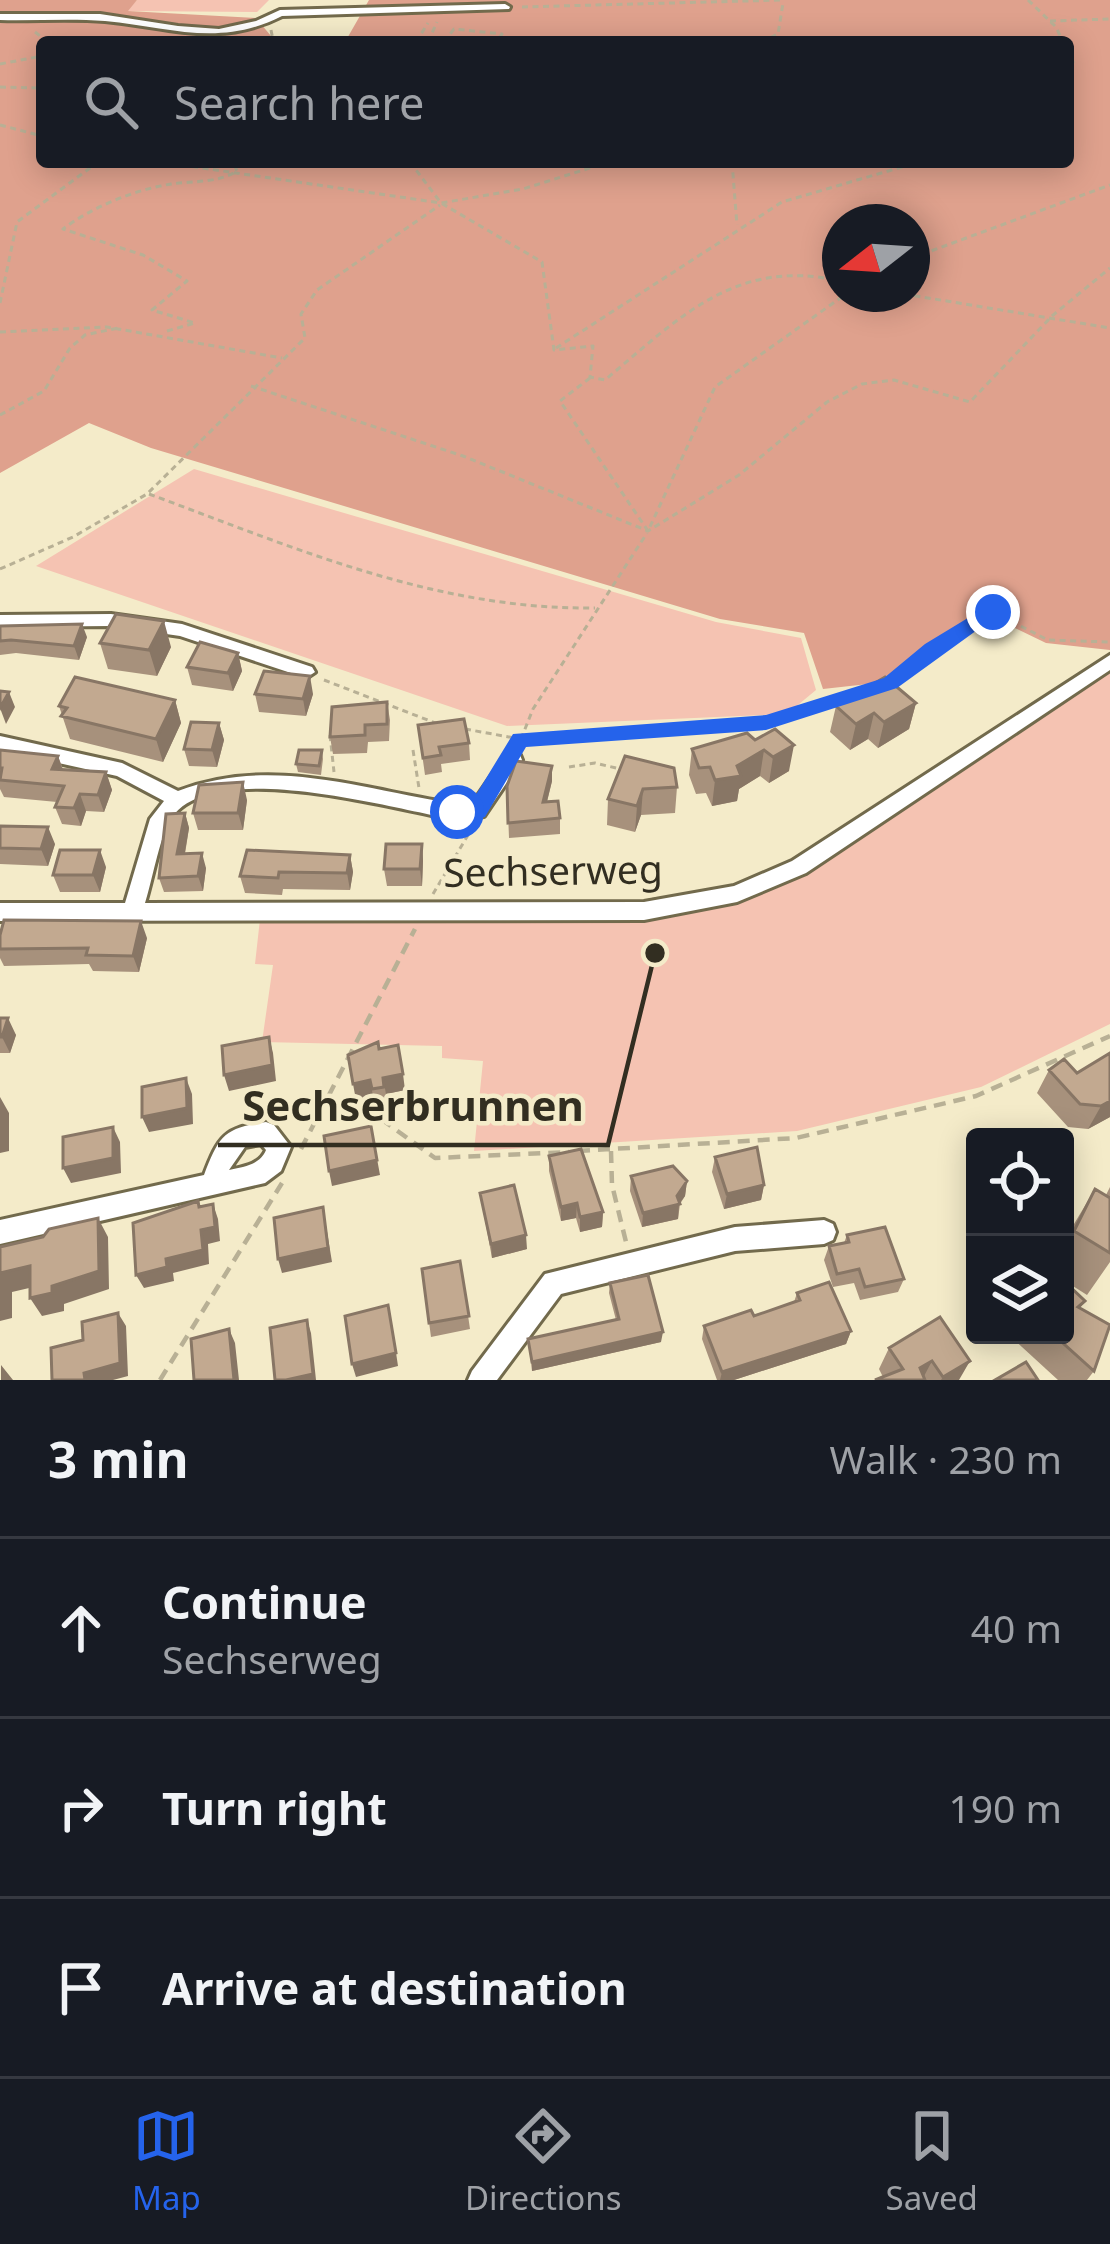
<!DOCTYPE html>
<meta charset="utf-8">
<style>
:root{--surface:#171b24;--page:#242831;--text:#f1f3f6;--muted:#9ea1a6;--line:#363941;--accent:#2563eb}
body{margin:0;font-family:"Noto Sans",sans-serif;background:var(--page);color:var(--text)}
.controls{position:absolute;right:36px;bottom:36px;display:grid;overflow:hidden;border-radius:12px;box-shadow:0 6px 30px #0003}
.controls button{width:108px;height:108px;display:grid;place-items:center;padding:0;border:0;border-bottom:3px solid var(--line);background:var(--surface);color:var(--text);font:60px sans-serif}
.compass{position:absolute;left:822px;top:204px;width:108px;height:108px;border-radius:50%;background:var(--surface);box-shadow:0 6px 30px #0003;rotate:253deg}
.stop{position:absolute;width:36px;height:36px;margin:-27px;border:9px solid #2563eb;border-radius:50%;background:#fff}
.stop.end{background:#2563eb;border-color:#fff;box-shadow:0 3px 12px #0008}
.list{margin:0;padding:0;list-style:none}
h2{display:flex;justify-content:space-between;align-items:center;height:156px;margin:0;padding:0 48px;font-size:51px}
h2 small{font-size:39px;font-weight:400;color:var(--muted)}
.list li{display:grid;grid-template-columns:78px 1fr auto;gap:36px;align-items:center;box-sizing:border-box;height:180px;padding:0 48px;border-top:3px solid var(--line)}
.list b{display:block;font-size:45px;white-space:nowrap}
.list p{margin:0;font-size:39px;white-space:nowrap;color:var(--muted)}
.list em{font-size:39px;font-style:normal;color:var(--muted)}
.icon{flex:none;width:66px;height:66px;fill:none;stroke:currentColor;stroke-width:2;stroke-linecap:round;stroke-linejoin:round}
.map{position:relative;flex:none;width:1110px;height:1380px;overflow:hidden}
.search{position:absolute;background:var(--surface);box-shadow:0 6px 30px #0003;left:36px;right:36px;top:36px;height:132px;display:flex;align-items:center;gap:30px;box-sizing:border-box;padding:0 42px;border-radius:12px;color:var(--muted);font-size:45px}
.sheet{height:696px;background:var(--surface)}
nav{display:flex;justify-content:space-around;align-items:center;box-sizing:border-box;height:168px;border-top:3px solid var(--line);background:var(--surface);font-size:33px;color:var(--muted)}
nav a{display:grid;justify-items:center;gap:6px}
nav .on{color:var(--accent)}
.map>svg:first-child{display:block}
</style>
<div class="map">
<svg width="1110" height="1380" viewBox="0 0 1110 1380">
<rect width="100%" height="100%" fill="#f4ebc9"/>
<path fill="#f5c3b2" d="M137,0H269L257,12L126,11Z
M194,469L716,622L801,638L816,690L787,714L507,726L36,566Z
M1110,661V1024L981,1087L797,1131L474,1151L483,1061L442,1058V1046L262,1042L273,965L255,964L261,910L644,911L737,894L799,867Z"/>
<path fill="#dfa18d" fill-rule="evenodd" d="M0,0H137L128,11L256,18L276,42H42V162H1068V42H345L369,0H1110V650L1046,643L994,618L877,683L823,689L804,633L720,619L151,448L89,423L0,473ZM840,222H912V294H840Z"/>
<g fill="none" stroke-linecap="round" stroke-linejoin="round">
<g stroke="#726a4c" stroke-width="6">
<path id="street" d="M505,4L510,7L509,9L282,16C219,48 170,27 105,21C70,18 35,21 0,20V14H100L178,26L219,29L256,21L280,10Z
M111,614L182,624L312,667L315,672L306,678L180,636L111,626L0,627V615Z
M1110,655V670L806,873L737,902L644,920L0,921V903H125L150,819L164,801L117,776L0,750V736L122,763L178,791C272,755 362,790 457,804H472L506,755H520L522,760L484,816L457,820C396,810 206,754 169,822C159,841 152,881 145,903L644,902L734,886L792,861Z
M266,1122L274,1125L291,1147L281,1171L265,1183L0,1244V1220L204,1175C219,1136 224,1128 266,1122ZM261,1144L266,1150C260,1165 243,1167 229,1170L245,1147Z
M824,1220L833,1224L836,1232L833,1240L824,1244L735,1251L561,1294L497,1380H468L472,1371L545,1274L735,1227Z"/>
</g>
<path stroke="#b8b095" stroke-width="3" stroke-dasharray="6 4.5" stroke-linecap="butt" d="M1028,0L1056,27L1063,42
M522,7L783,0
M1050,21L1110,19
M271,30L273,40L285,42
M35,32L48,42
M416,42L428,23
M428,42L437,22
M444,42L454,29L502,34L496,42
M463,42L467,37L480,42
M761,42L778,34L783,3
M1068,52L1073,62L1068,74
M0,64L42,56
M0,87L42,88
M0,125L42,136
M161,162L441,203L523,189L609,162
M410,162L441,203L542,262L554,350L593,346L590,377L605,380C679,318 736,257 840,281
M732,162L737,225
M912,258L1110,185
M904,294L1110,328
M0,303L17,222L98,162
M167,331L195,323L152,310L187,281L143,255L63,229C92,207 134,190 171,184C192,181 219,183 237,171L233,162
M0,332L107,327L282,358
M556,348L782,202L919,162
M590,378L560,401L648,531L715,387L846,294
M251,386L463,456L648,531L739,475L827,402L862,384L894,380L970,402L1052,316L1110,268
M0,415L44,391L70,348L85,335L118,328
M149,494C295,548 436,610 595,608
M0,569L73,537L147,494L305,338L301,314L317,290L440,205
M324,680L438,724
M890,684L932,648L993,612L1048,640L1110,642
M465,729L520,739L766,722L857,694
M330,735L334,772
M521,739L533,709L647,533
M413,750L419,788
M569,767L595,763L620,769
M433,894L471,830"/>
<path stroke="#b8b095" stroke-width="4.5" stroke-dasharray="12 8" stroke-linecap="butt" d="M381,1119L435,1158L569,1152
M301,1149L415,929
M578,1151L796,1138L976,1096L1110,1036
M611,1151L612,1185L626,1242
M160,1380L282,1183"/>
<use href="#street" fill="#fff" fill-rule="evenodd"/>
</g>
<path fill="#a7917c" d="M0,626L87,637L79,660L16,653L0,655Z
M100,643L171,647L157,676L108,669Z
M238,653L242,671L233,691L192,685L187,667Z
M255,694H313L306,716L259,712Z
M175,700L181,723L163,762L70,739L59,706Z
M387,702L390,720L389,741L368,742L367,753L333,754L330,737Z
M916,703L909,729L878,748L868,739L850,750L830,732L836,706Z
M219,723L224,740L217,767L189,766L184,749Z
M418,725L469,743L470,760L441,764L442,772L425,775Z
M747,733L789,771L769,783L760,776L739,789L737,801L712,806L706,793L696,794L689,775L692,749Z
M0,750L58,756L63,769L106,772L112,790L104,812L86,811L81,826L62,824L55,807L57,802L4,797L0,789Z
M322,750L323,759L321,775L298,772L296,764Z
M625,756L677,787L675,813L641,815L635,832L607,825L608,799Z
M552,766V781L547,802L560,818V834L509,838L507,786Z
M247,800L243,830H198L193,813Z
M185,813L189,828L185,854L206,868L203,891L164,892L159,878Z
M0,826L55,844L48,866L0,864Z
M422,844L423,861L422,886H387L384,869Z
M350,855L353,872L350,890L283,889L282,895L245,893L240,876Z
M106,867L100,892H60L53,875Z
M0,935L147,938L139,972L93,971L89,964L4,966L0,958Z
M0,1018L16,1035L10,1053H0Z
M379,1049L405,1090L386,1094L387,1103L374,1105L373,1096L356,1100Z
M1064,1059L1110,1117L1088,1129L1068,1127L1037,1093L1049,1070Z
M549,1156L603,1212L602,1227L580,1232L576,1218L561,1221L549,1171Z
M715,1157L764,1185L761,1200L724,1209L712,1172Z
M631,1176L687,1181L685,1196L680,1204L678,1219L642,1227L630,1191Z
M1110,1187V1262L1087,1295L1065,1281V1239L1095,1189L1106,1195Z
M480,1193L527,1249L492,1258Z
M847,1235L904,1279L898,1292L860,1300L854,1283L833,1287L824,1260L829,1246L844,1243Z
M460,1261L470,1329L431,1337L422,1269Z
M1065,1282L1085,1301L1080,1308L1094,1371L1087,1380H1058L1009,1335H1065Z
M610,1283L661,1342L532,1371L528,1339L616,1320L609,1293Z
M797,1293L851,1331L846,1344L734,1380H717L702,1339L704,1326L754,1316L794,1302Z
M940,1317L959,1380H875L883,1377L879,1369L889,1348Z"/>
<path fill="#887665" d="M164,621L171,647L157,676L149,650Z
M82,624L87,637L79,660L74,646Z
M238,653L242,671L233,691L228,673Z
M310,676L313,694L306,716L303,699Z
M9,692L15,707L6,724L0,708Z
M175,700L181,723L163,762L156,739Z
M916,703L909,729L878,748L884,722Z
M874,713L868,739L850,750L856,724Z
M219,723L224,740L217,767L212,750Z
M794,745L789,771L769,783L773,757Z
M764,750L760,776L739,789L737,801L712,806L715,780Z
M58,756L64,774L52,769Z
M552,766V781L543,817V802Z
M106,772L112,790L104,812L98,795Z
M243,782L247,800L243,830L238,813Z
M643,789L641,815L635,832L637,806Z
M80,794L86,811L81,826L74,808Z
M185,813L189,828L182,869L177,854Z
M48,827L55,844L48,866L41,849Z
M422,844L423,861L422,886L420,869Z
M100,850L106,867L100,892L93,875Z
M202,853L206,868L203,891L198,876Z
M350,855L353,872L350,890L347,873Z
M141,921L147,938L139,972L133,956Z
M8,1018L16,1035L10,1053L2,1037Z
M269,1037L273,1053L276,1081L229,1091L224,1075Z
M403,1074L405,1090L386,1094L383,1078Z
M186,1078L192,1094L193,1124L149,1132L142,1117Z
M370,1080L373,1096L356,1100L353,1084Z
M0,1097L9,1113V1151L0,1153Z
M1110,1101V1117L1088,1129L1101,1106Z
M371,1126L380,1175L332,1186L329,1171Z
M113,1127L120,1142L121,1173L71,1183L63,1168Z
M687,1181L685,1196L679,1204L678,1219L642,1227L643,1213L677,1196Z
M764,1185L761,1200L724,1209L727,1194Z
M577,1203L576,1218L561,1221V1207Z
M213,1204L218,1219L220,1241L208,1244L209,1264L173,1273L174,1281L144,1288L136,1275L166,1259L201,1230Z
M323,1207L332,1262L282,1273L278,1259Z
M603,1212L602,1227L580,1232V1217Z
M98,1218L108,1237L109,1289L64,1304V1311L42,1316L30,1298L52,1286Z
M526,1235L527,1249L492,1258L491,1244Z
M30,1266L42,1285L12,1292V1318L0,1321V1273Z
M118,1313L126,1326L128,1376L113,1380H85L84,1373Z
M391,1319L398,1366L356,1377L352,1364Z
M307,1320L311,1333L316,1380H286Z
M229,1329L235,1343L239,1380H234Z
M851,1331L846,1344L734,1380H720L722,1372Z
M663,1332L661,1342L532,1371V1362Z
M932,1361L922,1380L920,1368Z
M970,1361L959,1380H941L943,1377Z
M1,1365L13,1380H1Z"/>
<path fill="#c2a990" stroke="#887665" stroke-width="3" d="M116,614L164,621L149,650L100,643Z
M82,624L74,646L11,640L0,641V626Z
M200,642L238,653L228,673L187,667Z
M264,671L310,676L303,699L255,694Z
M75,677L175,700L156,739L61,716L67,708L59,706Z
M885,677L916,703L884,722L874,713L856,724L836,706Z
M0,691L9,692L0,708Z
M387,702V724L365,725V735L330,737L332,707Z
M464,719L469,743L439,747L441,755L423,758L418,725Z
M191,722L219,723L212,750L184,749Z
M775,729L794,745L773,757L764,750L737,766L741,776L715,780L710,767L699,768L692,749L747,733L755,740Z
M0,750L58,756L52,769L106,772L98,795L80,794L74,808L55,807L64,786L0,780L2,768H0Z
M299,750H322L319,766L296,764Z
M625,756L674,768L677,787L643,789L637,806L608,799Z
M516,761L552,766L543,802L558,801L560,818L508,823L507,786Z
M243,782L238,813H193L199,785Z
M185,813L177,854L202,853L198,876L159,878L166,814Z
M0,826L48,827L41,849L0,848Z
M386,844H422L420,869H384Z
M60,850H100L93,875H53Z
M247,850L350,855L347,873L279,872L278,878L240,876Z
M4,920L141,921L133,956L86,955L88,948L0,949V935Z
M0,1018H8L2,1037H0Z
M269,1037L272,1065L224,1075L222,1046Z
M378,1042L379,1049L398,1045L403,1074L383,1078L384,1087L372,1089L370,1080L353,1084L348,1055Z
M1110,1053V1101L1101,1106L1080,1104L1049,1070L1064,1059L1077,1073Z
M186,1078L187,1108L142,1117V1087Z
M371,1126L377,1160L329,1171L324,1136Z
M113,1127V1158L63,1168V1137Z
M757,1147L764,1185L727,1194L715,1157Z
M581,1149L603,1212L580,1217L577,1203L561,1207L549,1156Z
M673,1166L687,1181L677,1196L680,1204L643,1213L631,1176Z
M514,1185L526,1235L491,1244L480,1193Z
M1095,1189L1110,1198V1253L1074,1231Z
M198,1201L199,1207L213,1204L215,1227L201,1230L203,1250L166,1259L167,1267L136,1275L133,1223Z
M323,1207L328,1248L278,1259L274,1218Z
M98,1218L99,1271L52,1286V1293L30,1298V1266L0,1273V1247L43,1237L49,1229Z
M885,1227L904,1279L865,1287L859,1269L837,1274L829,1246L849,1242L847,1235Z
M460,1261L469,1316L429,1323L422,1269Z
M648,1275L663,1332L532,1362L528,1339L619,1319L610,1283Z
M829,1282L851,1331L722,1372L704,1326L751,1310L754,1316L800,1300L797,1293Z
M1065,1282L1085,1301L1078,1307L1110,1325L1094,1371L1054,1335H1065Z
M388,1305L396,1353L352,1364L345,1316Z
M118,1313L120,1363L84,1373L85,1380H52L51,1348L83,1340L82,1322Z
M940,1317L970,1361L943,1377L932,1361L920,1368L925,1380H875L903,1369L889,1348Z
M307,1320L313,1374L286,1380H275L270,1328Z
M229,1329L234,1380H194L191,1339Z
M1026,1362L1038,1380H995Z"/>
<path fill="#2563eb" d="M986,607L1002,612L897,688L766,730L526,747L485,817L457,820L447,812L450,806L471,803L513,734L766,715L884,678L925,644Z"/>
<g text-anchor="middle" stroke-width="9" stroke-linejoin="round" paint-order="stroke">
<g font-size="39" fill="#322e21" stroke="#f4ebc9">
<text transform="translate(553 871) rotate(-1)" y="14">Sechserweg</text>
</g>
</g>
<path fill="none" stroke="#322e21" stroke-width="4.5" d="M655 953L608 1145H218"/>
<circle fill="#322e21" stroke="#f4ebc9" stroke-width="4.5" cx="655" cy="953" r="12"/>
<g font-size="42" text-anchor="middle" font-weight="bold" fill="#322e21" stroke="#f4ebc9" stroke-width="9" stroke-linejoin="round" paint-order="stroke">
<text x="413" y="1121">Sechserbrunnen</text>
</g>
</svg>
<div class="controls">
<button><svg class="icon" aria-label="locate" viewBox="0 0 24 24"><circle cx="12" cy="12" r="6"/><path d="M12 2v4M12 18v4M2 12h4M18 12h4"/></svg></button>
<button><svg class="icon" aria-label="layers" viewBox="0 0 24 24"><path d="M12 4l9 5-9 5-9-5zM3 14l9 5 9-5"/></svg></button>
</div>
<svg class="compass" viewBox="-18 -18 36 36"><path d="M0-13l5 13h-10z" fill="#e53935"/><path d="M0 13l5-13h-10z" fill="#9ea1a6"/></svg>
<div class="stop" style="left:457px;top:812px"></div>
<div class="stop end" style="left:993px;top:612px"></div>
<div class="search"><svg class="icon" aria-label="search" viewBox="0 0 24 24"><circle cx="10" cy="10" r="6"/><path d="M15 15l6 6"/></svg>Search here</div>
</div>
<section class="sheet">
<h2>3 min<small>Walk · 230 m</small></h2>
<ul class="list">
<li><svg class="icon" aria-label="ahead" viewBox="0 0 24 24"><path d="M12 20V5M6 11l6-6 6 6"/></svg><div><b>Continue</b><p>Sechserweg</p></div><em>40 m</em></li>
<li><svg class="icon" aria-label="right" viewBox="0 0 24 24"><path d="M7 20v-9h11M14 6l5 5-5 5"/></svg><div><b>Turn right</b></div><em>190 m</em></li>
<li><svg class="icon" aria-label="arrive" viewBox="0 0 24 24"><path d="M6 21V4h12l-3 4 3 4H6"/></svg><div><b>Arrive at destination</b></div></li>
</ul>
</section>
<nav>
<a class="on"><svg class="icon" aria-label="map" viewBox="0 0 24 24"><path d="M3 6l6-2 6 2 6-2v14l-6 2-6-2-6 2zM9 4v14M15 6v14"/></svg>Map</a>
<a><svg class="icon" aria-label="directions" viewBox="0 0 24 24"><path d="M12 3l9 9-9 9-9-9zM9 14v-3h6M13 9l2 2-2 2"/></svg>Directions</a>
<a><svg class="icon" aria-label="saved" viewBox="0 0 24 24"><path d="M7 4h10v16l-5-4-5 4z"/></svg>Saved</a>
</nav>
